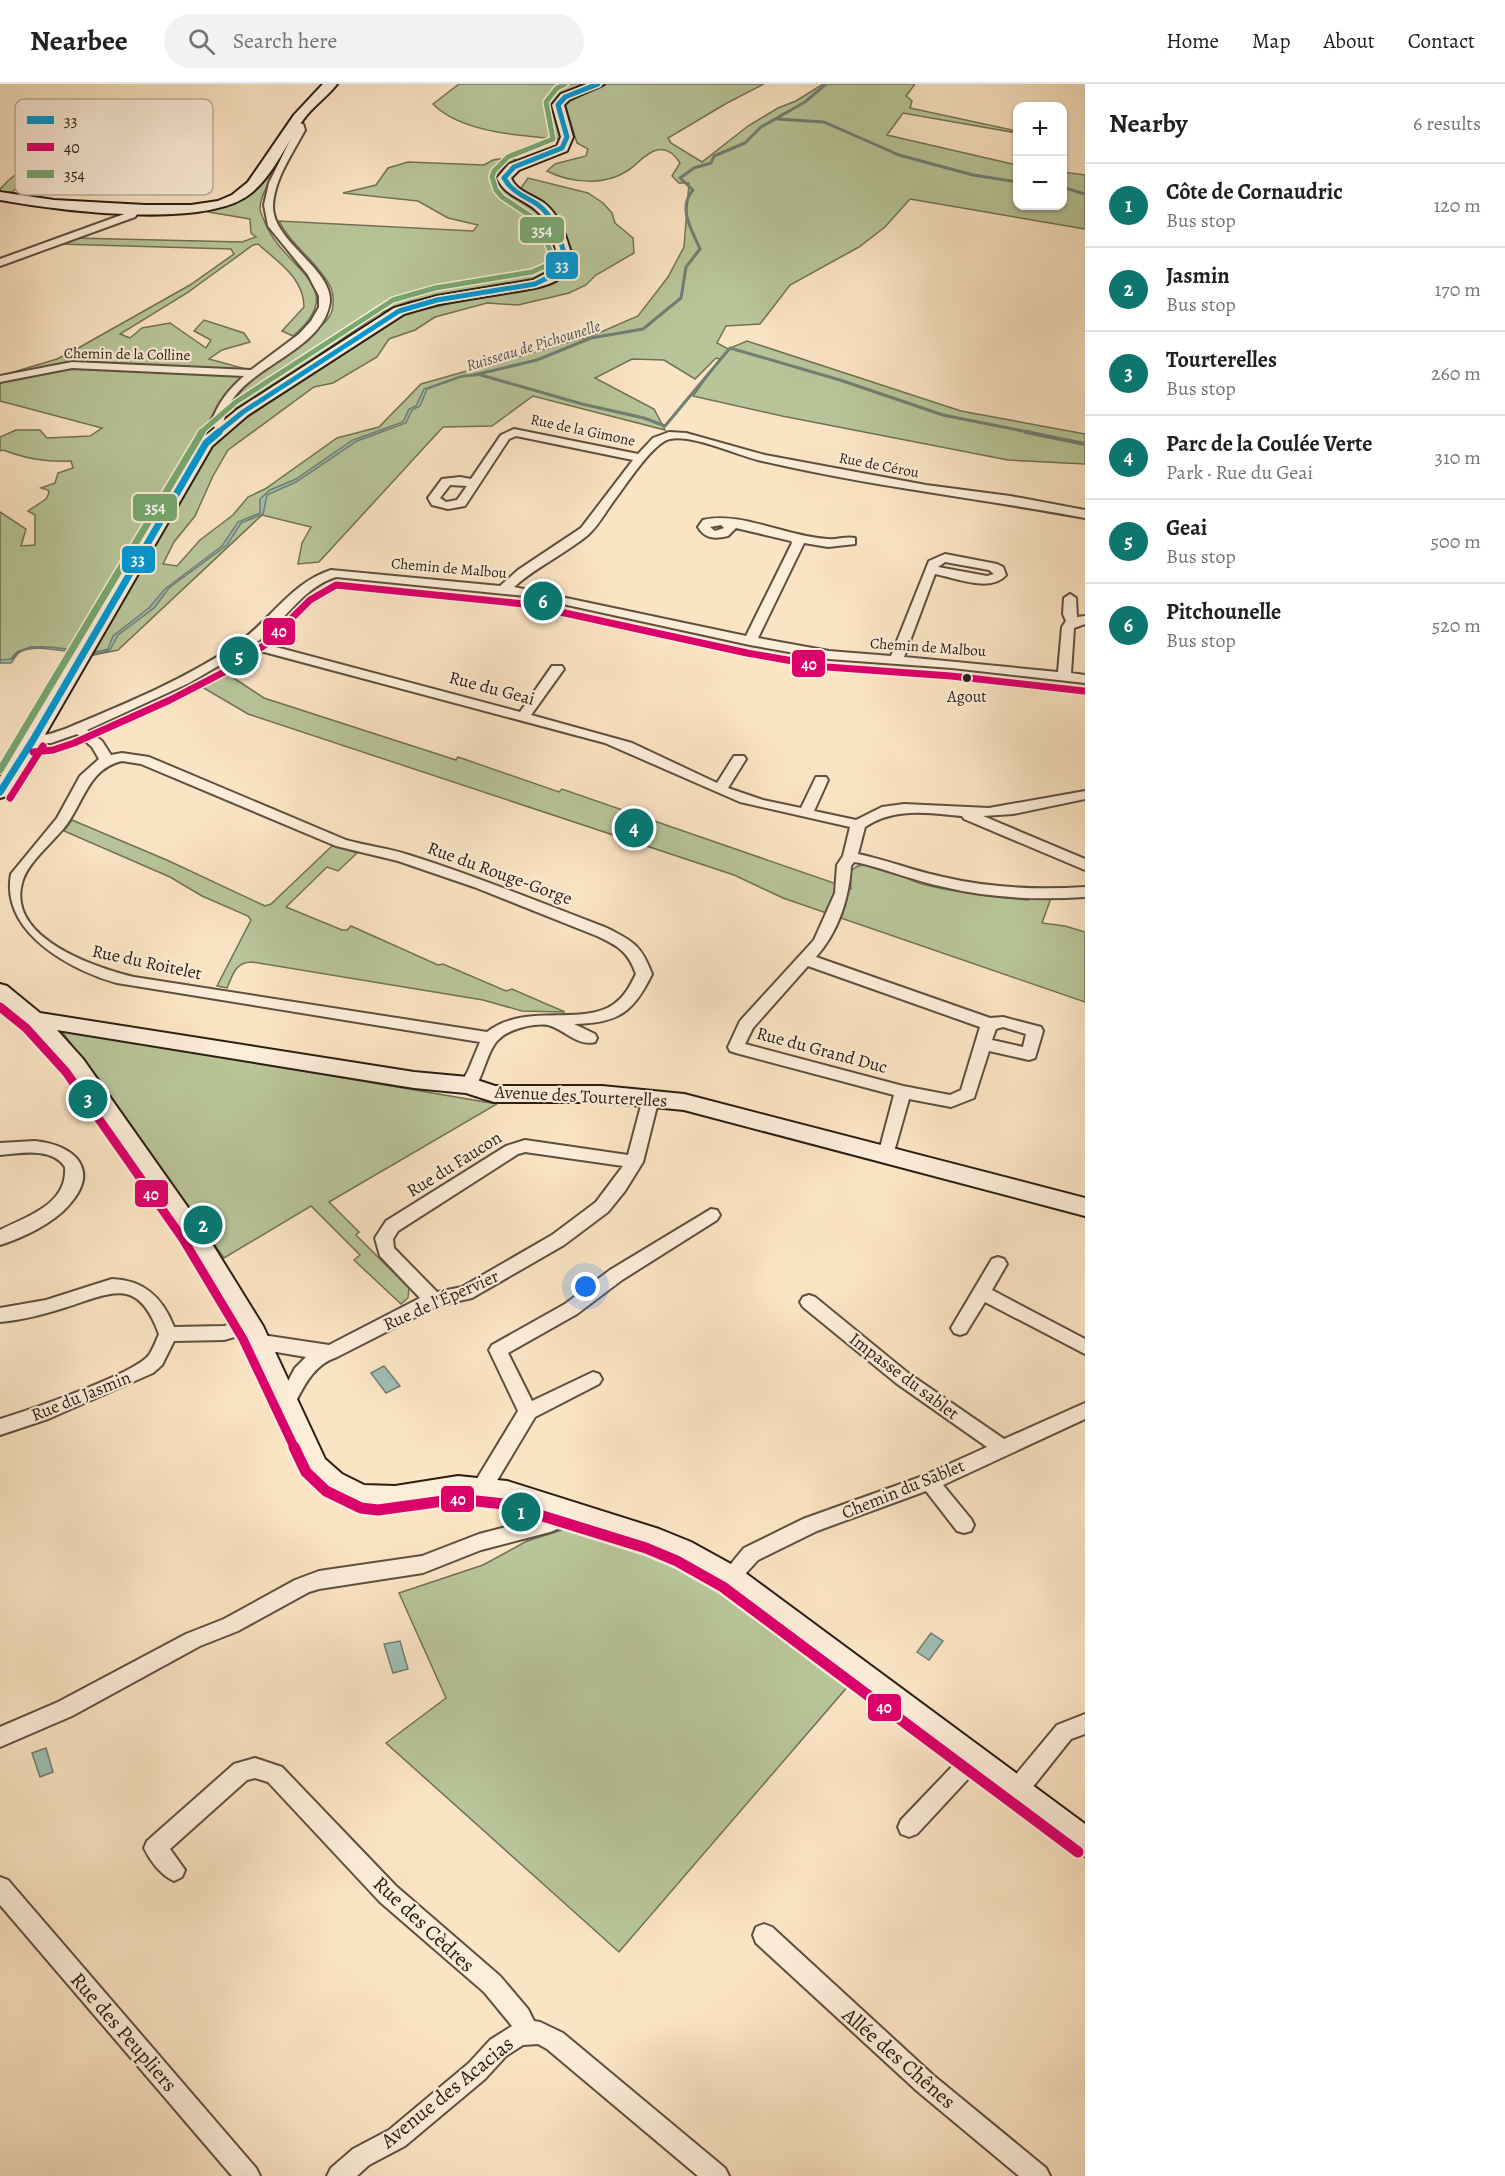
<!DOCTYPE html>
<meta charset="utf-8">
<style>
:root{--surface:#fff;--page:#f2f2f2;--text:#202124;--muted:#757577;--line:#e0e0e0;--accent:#0f766e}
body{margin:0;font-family:Alegreya,serif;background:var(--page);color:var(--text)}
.controls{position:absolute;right:18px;top:18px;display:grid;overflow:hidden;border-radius:12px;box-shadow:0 2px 4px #0004}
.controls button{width:54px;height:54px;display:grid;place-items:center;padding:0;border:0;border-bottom:2px solid var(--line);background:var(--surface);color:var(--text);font:30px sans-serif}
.you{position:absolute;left:586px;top:1203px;width:21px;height:21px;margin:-15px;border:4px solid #fff;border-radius:50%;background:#1a73e8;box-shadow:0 0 0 9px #1a73e833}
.badge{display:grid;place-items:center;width:39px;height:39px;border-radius:50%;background:var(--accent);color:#fff;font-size:20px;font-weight:700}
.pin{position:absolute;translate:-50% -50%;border:3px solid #fff;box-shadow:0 2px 6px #0006}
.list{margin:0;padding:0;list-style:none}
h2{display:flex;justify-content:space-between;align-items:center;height:78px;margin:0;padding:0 24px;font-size:26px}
h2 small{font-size:20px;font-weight:400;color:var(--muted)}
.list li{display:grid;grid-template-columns:39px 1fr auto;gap:18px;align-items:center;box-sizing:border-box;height:84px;padding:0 24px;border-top:2px solid var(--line)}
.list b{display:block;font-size:22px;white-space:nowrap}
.list p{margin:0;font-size:20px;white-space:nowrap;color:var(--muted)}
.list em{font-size:20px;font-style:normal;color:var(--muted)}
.icon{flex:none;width:33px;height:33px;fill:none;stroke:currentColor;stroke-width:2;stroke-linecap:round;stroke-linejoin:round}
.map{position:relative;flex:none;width:1085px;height:2092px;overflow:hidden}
header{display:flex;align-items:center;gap:36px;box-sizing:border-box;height:84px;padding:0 30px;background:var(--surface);border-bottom:2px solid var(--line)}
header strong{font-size:28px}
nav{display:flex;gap:33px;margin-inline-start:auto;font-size:21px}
.search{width:420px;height:54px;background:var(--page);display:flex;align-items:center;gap:15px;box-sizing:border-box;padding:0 21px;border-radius:33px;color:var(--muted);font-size:22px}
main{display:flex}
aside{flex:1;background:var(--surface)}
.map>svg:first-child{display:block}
</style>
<header>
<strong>Nearbee</strong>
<div class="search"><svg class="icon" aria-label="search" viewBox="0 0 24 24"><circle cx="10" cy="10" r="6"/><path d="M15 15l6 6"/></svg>Search here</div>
<nav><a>Home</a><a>Map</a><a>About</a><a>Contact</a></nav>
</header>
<main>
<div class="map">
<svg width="1085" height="2092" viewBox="0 0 1085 2092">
<rect width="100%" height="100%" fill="#fbe4c4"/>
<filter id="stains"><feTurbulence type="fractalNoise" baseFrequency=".00333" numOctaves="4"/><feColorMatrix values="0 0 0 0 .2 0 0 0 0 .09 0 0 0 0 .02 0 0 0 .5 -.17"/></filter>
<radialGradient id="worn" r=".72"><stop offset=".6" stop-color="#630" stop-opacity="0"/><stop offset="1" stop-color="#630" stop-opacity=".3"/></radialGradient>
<path fill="#b8c599" stroke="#717156" stroke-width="1.5" d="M459,0H591C549,16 547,10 561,55C523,52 461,49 433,20Z
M607,0H764L727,19L668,54L671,59L702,78L748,42L778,24L796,17L823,0H915L906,12L912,17L910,24L1017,47V49L903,29L887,51L1017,81L1018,122H1062L1063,88L1085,91V145L910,115L885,143L859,163L790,201L760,240L726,242L717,259L728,265L747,257L961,327L1085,350V380L1008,376L782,332L693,312L720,275L716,274L695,295L664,276L632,275L595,294L654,325L665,346L533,312L492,342L443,343L319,478L298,480L302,459L311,443L262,431L118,566L89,572L207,364L219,352L403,230L462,217L522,208L553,200L571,189L575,174L559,134L548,122L521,104L528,94L588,109L603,119L612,129L615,139L633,154L634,169L596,191L586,201L569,209L518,221L487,219L435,233L415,246L389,255L377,273L333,299L314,303L228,366L213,392L195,432L174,458L163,480L177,482L200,456L233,431L248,413L265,405L337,354L379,343L421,300L594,251L638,232L668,193L684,163L689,99H679L672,92L680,79C675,71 667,64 657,66C646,68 636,82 627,87C604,102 570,99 547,87L555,80L586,72L588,65L577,59L565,20C576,9 594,10 607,0Z
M82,36L92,38L32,86L10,111L0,109V105L10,95Z
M506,74L515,75L517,78L504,83L495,91L506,108L539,129L556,164L558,176L555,185L548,191L520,199L411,217L380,229L248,320L229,326C244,295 274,277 301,257C311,250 323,243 329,233C335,225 334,210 330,202C317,177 291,162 279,137L473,147L478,141L448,134L418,117L343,109L376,101L388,84L408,78L484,81L493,76Z
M271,82H278C272,94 260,111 260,125C261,131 265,138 267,143C288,187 350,204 293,252L282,247L304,223C304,194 278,178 258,160L253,161L187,209L120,250L130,254L142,244L170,239L206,264L211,256L194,247L204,236L244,249L250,258L222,266L209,275L249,286L74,279L23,287L0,294V292L57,275L73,267L190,201L234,170L231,165L58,160L74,154L242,158L256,153L251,149L250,135L208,128L210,125C239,118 255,107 271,82Z
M86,282L231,290L242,293L217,323L78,566L31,563L17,568L10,576H0V428L26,445L21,462L35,461V431L28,427L46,415L49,409L48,406L41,404L55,399L58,389L73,384L71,377C46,378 27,375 3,366L0,367V353L16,346H40L47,354L90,352L102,344L0,317V298L21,291Z
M220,585L264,614L456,676L458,673L559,708L562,705L851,805L850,788C855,782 861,780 870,781C888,783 905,795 922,800C957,809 993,813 1028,816L1032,814H1051L1042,839L1065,842L1085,848V918L783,814L734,791L248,630L197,600Z
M72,736L169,777L265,822L271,820L333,761L357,769L338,787L327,783L286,823L342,846H347L351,842L438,881L443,880L506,907L512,905L565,928L522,927L483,916L252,878C235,878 233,891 227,904L217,902L251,836L248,832L202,812L170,793L64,747Z
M61,946L497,1020L329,1118L359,1148L356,1151L409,1204L408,1214L401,1220L354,1176L360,1171L311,1122L224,1174Z
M575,1442L670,1473L727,1504L849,1601L619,1868L386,1659L446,1614L399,1509L483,1481L527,1457Z"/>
<path fill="#9fbfb4" stroke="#707e73" stroke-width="1.5" d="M477,290L481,291L461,293L427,305L420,322L412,326L406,339L357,357L296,398L267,411L263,430L241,439L227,461L169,504L154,524L118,551L110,566C84,577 41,556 20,568C15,571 15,575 11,579H0V576L12,575C28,548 82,575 108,565L113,552L149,524L165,505L222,462L238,438L260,429V415L270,406L296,395L353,356L403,338L409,325L416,322L424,305L461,292Z
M384,1282L400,1302L386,1309L371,1289Z
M931,1549L943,1557L929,1576L917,1568Z
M400,1557L408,1585L393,1589L384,1560Z
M46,1664L53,1688L40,1693L32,1669Z"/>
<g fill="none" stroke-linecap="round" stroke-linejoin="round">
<path stroke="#707e73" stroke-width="3" d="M777,35L824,38L899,71L973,91L1018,98
M1062,103L1085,110
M474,291L537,276L591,254L643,245L681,214L686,183L700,165C692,146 677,124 693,106L680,94L694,84L711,79L714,72L745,59L761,43L805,18L826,0
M481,291L582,320L644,334L665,342L730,264L840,296L943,331L1033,349"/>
<path stroke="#707e73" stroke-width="4" d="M1026,348L1085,360"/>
<g stroke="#5e4f3e" stroke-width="4">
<path id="street" d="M295,38L303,40L305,46C293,69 274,95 273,122C272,159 339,188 329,223C318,267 250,282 229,321C226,327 225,333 223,339L227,344L225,346H217L211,339C218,319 228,306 244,292L72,284L0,298V292L72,278L251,286L299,250L311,237L319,223V212L308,191L268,142L264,121L269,99L295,46L290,41Z
M134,122L142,124L135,133L0,182V175L127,129Z
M514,345L638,370L653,354L669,348L686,349L765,371L926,401L1010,412L1085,426V434C978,414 869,402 762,377C738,372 693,350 670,355C653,358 624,404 613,418C605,429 598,442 588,451C565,470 536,483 514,503L746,552L792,459L791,457L736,444L728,452C715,455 705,455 698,443L703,436C740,427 788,453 827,455C837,456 846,452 855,454V460L828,463L804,459L758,554L829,567L891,572L929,477L945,470L997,480L1003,483L1006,491C991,509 956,494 935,490L904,573L1058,588L1062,543L1066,537L1063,530L1064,514L1070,510L1076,514L1077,533L1085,532V540L1074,544L1071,589L1085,591V599L952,584L829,575L750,561L526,512L336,493C302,504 285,537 257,558L520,628L552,582H562L564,585L531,631L632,659L717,699L734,672H744L746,675L728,704L763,716L801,724L816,693H826L828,696L814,727L856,736L882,723L904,720L989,724L1085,707V715L1013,730L983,732L1085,775V786L964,735L962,732C927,729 895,723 865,743L858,770C887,776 914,787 943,793C990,804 1037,806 1085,803V813C1037,816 990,814 944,803C915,797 888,786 860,779L854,778L851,782C849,815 838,848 816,873L990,934L1003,933L1041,943L1043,947L1035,974L1029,976L989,967L974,1014L951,1023L909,1015L892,1075L886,1077L880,1075L878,1071L894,1011L736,969L730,967L728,963L740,937L814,856L835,809L837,781L843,772L850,743L740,718L605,659L249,564L189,599L87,646L102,657L111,671L122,669L149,673L346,756C367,762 388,764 409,771C476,792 541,819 607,844C634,858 641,861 652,890C633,929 618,939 574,940L595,950L597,954L595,958C578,963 562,944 548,941C534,939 509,945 499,955C487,966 484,991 474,1005H462L460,1001L468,987L480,958L117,899C74,887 0,850 11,790L57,734L80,692L99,675L92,663L77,650L51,659H28L26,656L28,653L50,650L65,645C122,621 182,597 234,562C269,539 290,499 331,486L500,502L518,486L581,444L633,376L516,352L509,355L465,422L448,425L432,421L428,414L442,395L460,393L471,395L501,351ZM450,401L467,402L457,416L446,418L440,414ZM721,441L724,444L715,447L710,443ZM945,478L989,486L994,490L987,492L938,483ZM122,677L141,680L336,762L398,777L474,803L597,852C618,862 628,867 636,890C630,902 625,912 614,920C582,943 525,918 487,948L134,893C94,883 7,854 22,799C27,777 57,756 69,737C85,713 91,684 122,677ZM808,882L980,943L961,1006L950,1011L903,1002L745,960L753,944ZM1003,943L1026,950L1023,963L992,956L996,945Z
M651,1008L657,1010L659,1014L643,1078L625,1107L608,1128L564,1161L472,1214L437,1222L337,1273C313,1281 304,1302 293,1323L286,1326L279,1323L277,1318L295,1284L306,1273L253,1264L250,1259L253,1254L269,1252L329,1261L420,1214L380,1172L375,1154L386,1137L506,1062L525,1056L628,1071L643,1014L645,1010ZM525,1068L623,1082L596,1118L552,1151L462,1203L437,1208L394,1164L393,1155L398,1147L518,1070Z
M35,1057C74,1061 101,1085 69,1121C54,1139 22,1154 0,1161V1146C28,1132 68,1120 65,1083C52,1063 20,1069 0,1071V1059Z
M711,1125L717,1126L720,1131L717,1136L622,1196L577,1230L508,1269L532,1317L593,1288L599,1290L602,1295L599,1300L535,1333L489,1410L482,1412L475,1410L472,1404L475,1398L518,1327L489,1266L492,1261L565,1220L610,1186Z
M998,1173L1004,1175L1007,1180L992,1206L1085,1255V1270L985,1218L966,1249L960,1251L954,1249L951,1244L954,1239L992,1175Z
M112,1195C144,1196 163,1214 174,1243L224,1242L250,1235L256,1237L259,1242L256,1247L224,1256L174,1257L162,1281L153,1289L48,1335L0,1351V1335C27,1327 135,1290 149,1271C153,1265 156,1257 159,1250C138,1193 113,1208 67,1223C45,1230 23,1236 0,1238V1224L46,1216Z
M809,1211L815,1213L908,1289L1004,1355L1085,1319V1335L943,1401L971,1435L974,1441L971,1447L964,1449L957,1447L926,1407L817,1447L758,1476L737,1499L730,1502L723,1499L720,1493L744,1464L803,1435L923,1392L987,1363L896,1299L803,1223L800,1218L803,1213Z
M569,1419L576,1421L579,1427L570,1440L550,1448L481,1466L423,1489L319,1505L309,1508L238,1547L200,1562L72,1632L0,1663V1643L58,1618L186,1550L224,1535L295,1496L319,1487L422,1472L479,1450L541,1434L556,1428L562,1421Z
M1085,1630V1650L1071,1655L1024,1714L1016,1717L1008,1714L1005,1707L1008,1700L1057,1641Z
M972,1666L979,1669L983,1676L979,1683L917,1750L909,1753L901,1750L898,1743L901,1736L965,1669Z
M255,1674L282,1683L396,1802L500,1892L528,1925L534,1937L540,1938L563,1949L725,2084L729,2092H698L547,1965L538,1960L523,1961L506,1972L485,1995L405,2062L369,2081L357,2092H327L331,2084L353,2065L389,2046L469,1979L490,1956L512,1942L484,1908L380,1818L268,1698L255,1694L247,1696L170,1765L185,1786L182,1793L174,1797C161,1791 150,1777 144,1764L147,1757L234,1680Z
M0,1793L8,1796L256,2084L260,2092H232L0,1821Z
M764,1840L772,1843L933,1991L1046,2084L1050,2092H1019L917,2007L756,1859L753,1851L756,1843Z"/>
</g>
<g stroke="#2a1d12" stroke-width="4">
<path id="secondary" d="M323,0H337C327,13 313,22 303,36C286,60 273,92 250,110C205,146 56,126 0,116V108L54,116L145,121H191L218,117L232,111L248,98L294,31Z
M587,0H604L569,16L564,21L573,53L567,67L519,86L511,94C517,108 533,111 544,119C560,131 567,155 572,173C569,193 553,200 535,204L439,220L404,230L248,331L212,362L42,656L7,712L0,714V693L200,356L238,325L394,224L437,212L533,196L554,185L558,173C554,159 550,141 540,130C527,115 506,114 497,94L509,80L557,62L561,53L552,21L561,10Z
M0,900L7,902L40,929L414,988L468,993L495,1002H602L684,1010L1085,1114V1132L684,1026L602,1018H494L466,1009L414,1004L57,946L83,975L201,1142L263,1242L325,1375L342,1390L364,1401L395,1402L458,1392L507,1397L659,1445L691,1458L740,1485L1085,1740V1772L1075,1768L720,1501L673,1474L645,1463L507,1419L458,1414L395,1424L364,1423L340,1415L324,1405L307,1390L244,1253L185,1154L67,985L26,940L0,918Z"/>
</g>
<use href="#street" fill="#fcedd9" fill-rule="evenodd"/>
<use href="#secondary" fill="#fcedd9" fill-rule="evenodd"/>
<g stroke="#fcedd9" stroke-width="8">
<path id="bus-1-far1" d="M217,349L243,328L399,227L437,216L535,200L559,188L565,173C560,153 554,132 537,120C524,112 512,108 504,94L514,83L562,64L567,53L558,21L565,13L598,0"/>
</g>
<g stroke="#fcedd9" stroke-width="10">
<path id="bus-1" d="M0,708L33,656L206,359L219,348"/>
</g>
<g stroke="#fcedd9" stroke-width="10">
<path id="bus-2-far2" d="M33,668L53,666L74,659L170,616L228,586L266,560L310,516L336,501L524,520L747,569L827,583L951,592L1084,607
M10,714L43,662"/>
</g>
<g stroke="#fcedd9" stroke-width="14">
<path id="bus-2-far1" d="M0,923L26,944L66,988L183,1155L243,1255L295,1365"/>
</g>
<g stroke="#fcedd9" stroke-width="16">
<path id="bus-2" d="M294,1363L306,1388L326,1407L361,1424L378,1426L458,1415L504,1420L646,1464L677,1477L723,1503L1078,1768"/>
</g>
<g stroke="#fcedd9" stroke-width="8">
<path id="bus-3-far1" d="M200,349L236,318L393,216L435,204L532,188L550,180L552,171L538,137L502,113L496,106L492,93L494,87L508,73L553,55L546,18L557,4L565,0"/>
</g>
<g stroke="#fcedd9" stroke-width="10">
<path id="bus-3" d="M0,686L202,348"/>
</g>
<use href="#bus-1-far1" stroke="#0098d4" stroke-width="5"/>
<use href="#bus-1" stroke="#0098d4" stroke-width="7"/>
<use href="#bus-2-far2" stroke="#dc006b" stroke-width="7"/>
<use href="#bus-2-far1" stroke="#dc006b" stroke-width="9"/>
<use href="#bus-2" stroke="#dc006b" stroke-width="11"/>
<use href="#bus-3-far1" stroke="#77a870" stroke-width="5"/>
<use href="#bus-3" stroke="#77a870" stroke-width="7"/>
</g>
<circle fill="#2a1d12" stroke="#fcedd9" stroke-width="2" cx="967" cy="594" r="5"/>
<g text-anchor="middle" stroke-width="4.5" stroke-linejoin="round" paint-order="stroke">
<g font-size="15" fill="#2a1d12" stroke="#fcedd9">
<text transform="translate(127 270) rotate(1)" y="5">Chemin de la Colline</text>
<text transform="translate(583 346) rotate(12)" y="5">Rue de la Gimone</text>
<text transform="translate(879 381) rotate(11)" y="5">Rue de Cérou</text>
<text transform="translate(449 484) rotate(5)" y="5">Chemin de Malbou</text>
<text transform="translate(928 563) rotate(4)" y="5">Chemin de Malbou</text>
</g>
<g font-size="16" font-style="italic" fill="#53564b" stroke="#fcedd9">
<text transform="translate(533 261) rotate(-17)" y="6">Ruisseau de Pichounelle</text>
</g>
<g font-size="16" fill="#2a1d12" stroke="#fcedd9">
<text x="967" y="618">Agout</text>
</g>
<g font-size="18" fill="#2a1d12" stroke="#fcedd9">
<text transform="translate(492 604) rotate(15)" y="6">Rue du Geai</text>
<text transform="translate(500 789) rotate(20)" y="6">Rue du Rouge-Gorge</text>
<text transform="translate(147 878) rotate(12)" y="6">Rue du Roitelet</text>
<text transform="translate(822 966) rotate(15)" y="6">Rue du Grand Duc</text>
<text transform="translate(581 1012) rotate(3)" y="6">Avenue des Tourterelles</text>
<text transform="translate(454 1080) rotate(-32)" y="6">Rue du Faucon</text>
<text transform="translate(441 1216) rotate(-24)" y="6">Rue de l'Épervier</text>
<text transform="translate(904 1292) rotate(37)" y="6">Impasse du sablet</text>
<text transform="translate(81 1312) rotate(-22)" y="6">Rue du Jasmin</text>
<text transform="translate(903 1405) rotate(-22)" y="6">Chemin du Sablet</text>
</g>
<g font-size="21" fill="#2a1d12" stroke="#fcedd9">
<text transform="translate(424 1840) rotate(43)" y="7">Rue des Cèdres</text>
<text transform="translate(124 1948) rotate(49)" y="7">Rue des Peupliers</text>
<text transform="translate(899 1974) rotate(41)" y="7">Allée des Chênes</text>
<text transform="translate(447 2008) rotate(-39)" y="7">Avenue des Acacias</text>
</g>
</g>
<rect x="15" y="15" width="198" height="96" rx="9" fill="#fcedd9" stroke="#bdaf9d" stroke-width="1.5"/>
<rect x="27" y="32" width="27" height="8" fill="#0098d4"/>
<rect x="27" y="59" width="27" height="8" fill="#dc006b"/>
<rect x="27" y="86" width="27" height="8" fill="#77a870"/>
<g font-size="16" fill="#2a1d12">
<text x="64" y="42">33</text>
<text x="64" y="69">40</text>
<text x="64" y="96">354</text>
</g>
<g stroke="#fcedd9" stroke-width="2">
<rect x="519" y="132" width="46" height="28" rx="6" fill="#77a870"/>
<rect x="545" y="167" width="34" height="29" rx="6" fill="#0098d4"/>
<rect x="132" y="409" width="46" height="29" rx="6" fill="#77a870"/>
<rect x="121" y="461" width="35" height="29" rx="6" fill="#0098d4"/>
<rect x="262" y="533" width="34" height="29" rx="6" fill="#dc006b"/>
<rect x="791" y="565" width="35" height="29" rx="6" fill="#dc006b"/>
<rect x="134" y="1095" width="35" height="29" rx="6" fill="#dc006b"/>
<rect x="440" y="1401" width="35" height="28" rx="6" fill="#dc006b"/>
<rect x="867" y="1609" width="35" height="29" rx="6" fill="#dc006b"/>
</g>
<g font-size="16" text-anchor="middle" font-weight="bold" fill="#fff">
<text x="542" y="152">354</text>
<text x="562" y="187">33</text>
<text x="155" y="429">354</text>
<text x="138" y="481">33</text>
<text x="279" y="553">40</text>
<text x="809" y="586">40</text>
<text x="151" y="1116">40</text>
<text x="458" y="1421">40</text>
<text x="884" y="1629">40</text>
</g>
<rect width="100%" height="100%" filter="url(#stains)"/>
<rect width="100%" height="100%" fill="url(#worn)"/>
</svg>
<div class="controls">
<button>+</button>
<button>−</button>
</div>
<div class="you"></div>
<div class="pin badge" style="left:521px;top:1428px">1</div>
<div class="pin badge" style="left:203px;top:1141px">2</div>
<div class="pin badge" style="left:88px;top:1015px">3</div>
<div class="pin badge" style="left:634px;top:744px">4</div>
<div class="pin badge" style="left:239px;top:572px">5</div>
<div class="pin badge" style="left:543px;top:517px">6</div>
</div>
<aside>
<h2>Nearby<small>6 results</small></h2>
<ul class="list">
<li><span class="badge">1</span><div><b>Côte de Cornaudric</b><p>Bus stop</p></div><em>120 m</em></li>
<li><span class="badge">2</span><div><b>Jasmin</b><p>Bus stop</p></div><em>170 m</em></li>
<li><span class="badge">3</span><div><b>Tourterelles</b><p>Bus stop</p></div><em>260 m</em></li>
<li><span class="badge">4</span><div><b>Parc de la Coulée Verte</b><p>Park · Rue du Geai</p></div><em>310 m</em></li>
<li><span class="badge">5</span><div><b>Geai</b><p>Bus stop</p></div><em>500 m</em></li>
<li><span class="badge">6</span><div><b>Pitchounelle</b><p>Bus stop</p></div><em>520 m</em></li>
</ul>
</aside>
</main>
